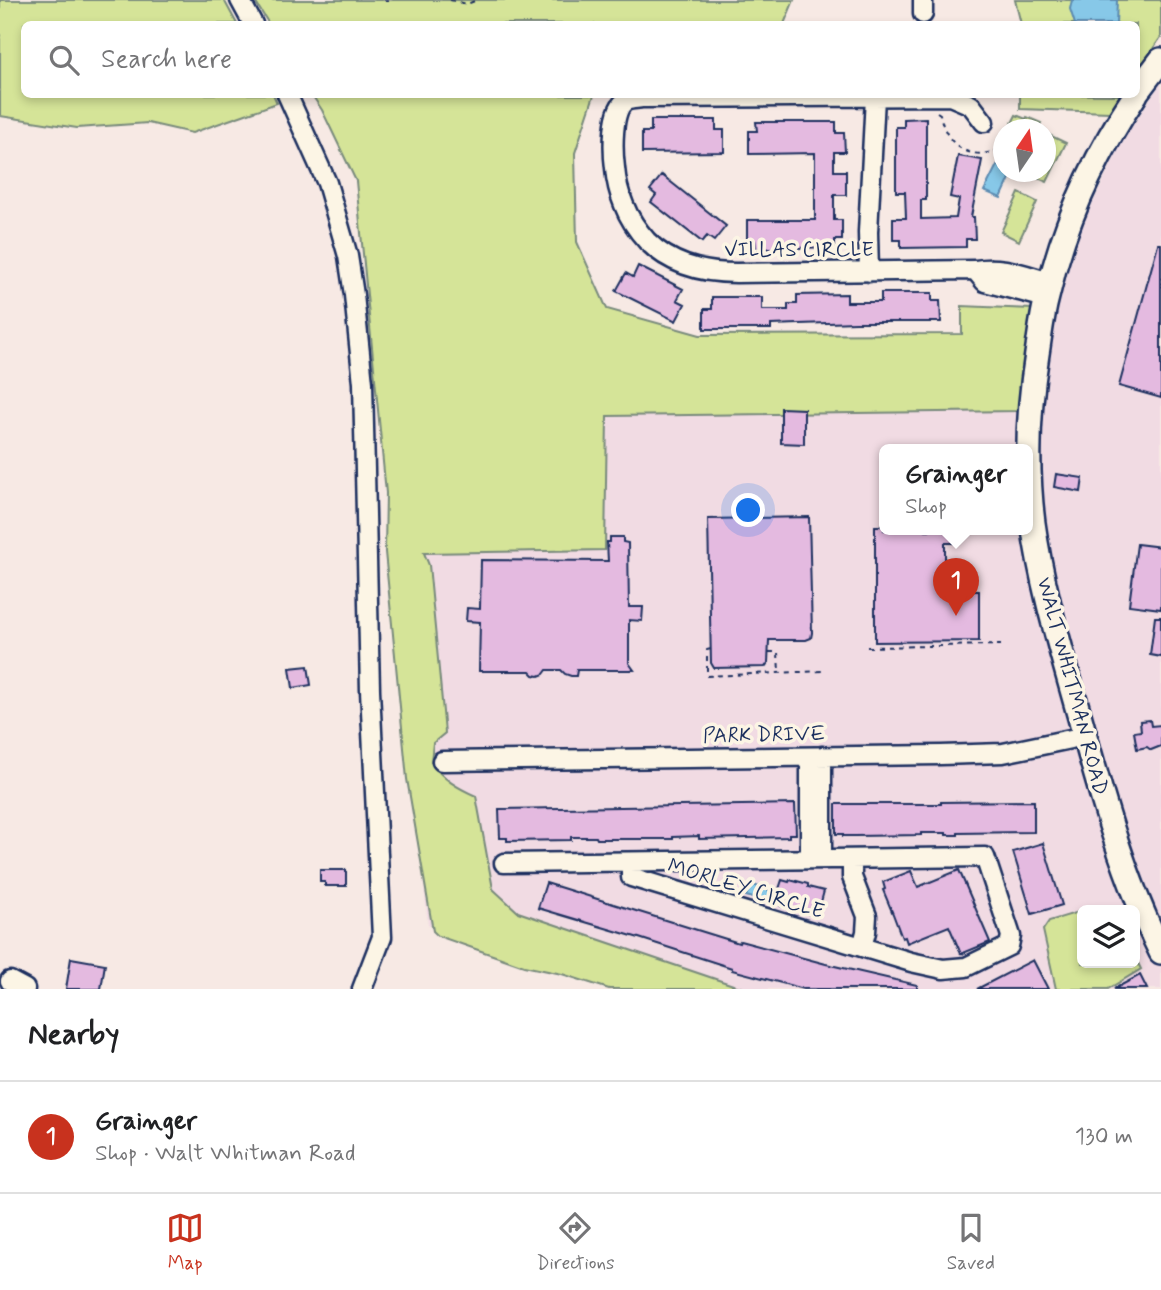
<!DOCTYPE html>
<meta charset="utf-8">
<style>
:root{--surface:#fff;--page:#f6f6f6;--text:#202124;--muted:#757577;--line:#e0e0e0;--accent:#c8321e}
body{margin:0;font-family:Mynerve,sans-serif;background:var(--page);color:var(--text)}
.controls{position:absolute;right:21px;bottom:21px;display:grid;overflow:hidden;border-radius:10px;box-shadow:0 4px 10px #0003}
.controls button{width:63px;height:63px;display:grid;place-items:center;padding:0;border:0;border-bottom:2px solid var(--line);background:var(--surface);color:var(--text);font:35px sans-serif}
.compass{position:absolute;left:993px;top:119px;width:63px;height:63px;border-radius:50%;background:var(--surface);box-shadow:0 4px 10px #0003;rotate:13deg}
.you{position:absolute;left:749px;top:511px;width:24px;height:24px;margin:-18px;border:5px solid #fff;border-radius:50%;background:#1a73e8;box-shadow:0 0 0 10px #1a73e833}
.badge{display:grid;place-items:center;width:46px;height:46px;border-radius:50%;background:var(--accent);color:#fff;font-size:23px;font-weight:700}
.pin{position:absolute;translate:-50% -58px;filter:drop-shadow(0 2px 4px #0008)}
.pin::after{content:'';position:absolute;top:37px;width:24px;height:21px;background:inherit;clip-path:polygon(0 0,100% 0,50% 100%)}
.popup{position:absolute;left:879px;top:444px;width:154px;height:91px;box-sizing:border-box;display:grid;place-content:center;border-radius:10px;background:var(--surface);filter:drop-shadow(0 2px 5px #0005);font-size:23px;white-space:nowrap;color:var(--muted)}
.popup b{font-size:26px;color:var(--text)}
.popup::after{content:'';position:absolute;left:50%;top:100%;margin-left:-14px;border:14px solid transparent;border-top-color:var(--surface)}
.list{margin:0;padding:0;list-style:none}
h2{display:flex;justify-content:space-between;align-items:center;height:91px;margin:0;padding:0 28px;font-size:30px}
h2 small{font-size:23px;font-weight:400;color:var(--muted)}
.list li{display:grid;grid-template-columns:46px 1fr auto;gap:21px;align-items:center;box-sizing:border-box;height:112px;padding:0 28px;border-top:2px solid var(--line)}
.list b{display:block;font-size:26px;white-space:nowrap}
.list p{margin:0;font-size:23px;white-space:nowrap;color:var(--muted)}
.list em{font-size:23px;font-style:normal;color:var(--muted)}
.icon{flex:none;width:38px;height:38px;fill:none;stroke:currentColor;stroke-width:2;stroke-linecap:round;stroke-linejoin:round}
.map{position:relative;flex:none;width:1161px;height:989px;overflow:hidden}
.search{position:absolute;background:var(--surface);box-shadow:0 4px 10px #0003;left:21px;right:21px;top:21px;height:77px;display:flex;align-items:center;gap:18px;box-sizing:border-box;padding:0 24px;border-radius:10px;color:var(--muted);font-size:26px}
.sheet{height:203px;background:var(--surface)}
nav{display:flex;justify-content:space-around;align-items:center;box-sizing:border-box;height:98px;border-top:2px solid var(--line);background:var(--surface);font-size:19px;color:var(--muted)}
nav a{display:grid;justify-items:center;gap:4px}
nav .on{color:var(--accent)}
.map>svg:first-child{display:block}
</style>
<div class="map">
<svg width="1161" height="989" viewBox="0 0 1161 989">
<rect width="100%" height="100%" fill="#f7e9e4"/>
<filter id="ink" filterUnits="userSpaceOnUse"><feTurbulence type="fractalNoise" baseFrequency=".0143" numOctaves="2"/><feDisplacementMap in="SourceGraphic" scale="14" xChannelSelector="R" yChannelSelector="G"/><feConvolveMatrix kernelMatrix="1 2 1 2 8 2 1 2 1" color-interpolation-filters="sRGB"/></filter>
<g filter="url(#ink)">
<path fill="#f1dbe3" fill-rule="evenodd" d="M1161,82V989H623L428,925L389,555L606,416L1019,411L1042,412L1046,371L1054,322L1068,269L1086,217L1122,142ZM884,450H1028V530H884ZM1082,910H1135V963H1082Z"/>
<path fill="#d5e498" stroke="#788a7b" stroke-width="2" d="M0,0H224L237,24H24V94H273L277,103L192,133L148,123L77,128L0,116Z
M254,0H794L784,24H269Z
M1015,0H1161V37L1137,72L1136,24H1021Z
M312,95H594L575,153L577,242L607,309L700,335L962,334V306L1033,309L1019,411L607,416L605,550L424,553L429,565L445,733L433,743L431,762C442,779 458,788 476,796L493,889L518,912L745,989H609L562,974L524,966L438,936L433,931L407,779L385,552L386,493L356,181L322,110Z
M1020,95V94L1121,95L1110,112L1020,109Z
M1016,115L1026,119L1027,117L1041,123L1038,129H1009Z
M1047,134L1066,143L1047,182L1029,174L1030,172H1046V139Z
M1019,193L1037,202L1019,241L1001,232Z
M1082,911V963H1135V957L1141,969L1108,989H1056L1043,930L1049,921Z"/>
<path fill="#87c8e8" stroke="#5c8bb1" stroke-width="2" d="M1072,0H1117L1116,24H1075L1070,9Z
M997,165L1003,168L1004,172H1013L1001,198L984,191Z
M750,884L772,891L768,902L746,896Z"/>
<path fill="#e4bae0" stroke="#1b2f5e" stroke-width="2" d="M926,118V200H921V219L956,218L959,199L950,197L958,156L982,160L971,217H974L975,239H966V247L901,248V240H893V218H906L905,192H896V127H904V119Z
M651,120H716V130H724V152L642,153V132H651Z
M756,122H836V133H844L845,152H834V171H846V195H834V220H842V240H835V247L756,249L755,241H747V220H815V153L749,154V131H757Z
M662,175L726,226L714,241L707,236L702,242L651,202L656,195L650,190Z
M1158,244H1161V398L1119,386Z
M638,266L683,289L677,300L685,304L676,321L616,291L626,273L633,277Z
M881,293H932V301H940L941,322H856L771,325V329H704V309H712V297H762V310H788V304H797V295L847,294V302H881Z
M781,408L804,409V444L781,443Z
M1056,474L1083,478L1081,492L1054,487Z
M809,517L812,633L811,638L806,640H769L768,663L765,667L714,668L711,663L708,519Z
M875,526H884V530H959V543H945V591H979V641L875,642Z
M610,537H623V542L628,543L629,607H643L642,621L629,620V663L634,670H577L576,676H571L565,674L561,670H547L544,674L539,676L534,675L530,671H479L480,622L466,621L467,608L480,609L481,560L608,561L607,542H610Z
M1137,544L1161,547V609L1129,605Z
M1155,617H1161V657L1150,655Z
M308,666L311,685L293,688L290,668Z
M1150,720L1151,726L1161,725V746L1151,750L1147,747L1137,749L1134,732L1141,731L1140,721Z
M1034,801V832L958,833V835H946V833H921V835L855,836H843V834H836V804H941V802Z
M795,804L796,834H789V837L699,839V836L673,837V839H597L596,837H571V840L507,841V838H500L499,809Z
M1043,843L1062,905L1032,914L1013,852Z
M320,870H346V886H325V882H320Z
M959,870L990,942L961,954L949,926L907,943L905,937L902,938L893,914L883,890L885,889L883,882L911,871L918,887Z
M782,880L789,882L790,880L797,882V881L808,884V887L824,891L818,913L811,910L810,914L781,906L782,903L775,901Z
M546,883L739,943L740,941L826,964L917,985V989H804L732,970V968L639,938L538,908Z
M71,958L105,964L101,989H66Z
M1033,960L1048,989H977Z
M1140,975L1147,989H1114Z"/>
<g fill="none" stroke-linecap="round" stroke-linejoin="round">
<g stroke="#1b2f5e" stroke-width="23">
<path id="minor" d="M240,0L253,24
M923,0V14
M287,94L327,183L348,256L354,295L363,383L370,690L382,937L362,989
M984,122L971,105L950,96L642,98C637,99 630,99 626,101C611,108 613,153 615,168C616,180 619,193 624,205C629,218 637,230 647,241C671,265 704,273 736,273L975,270C1002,265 1024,275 1051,282
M975,270L985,282L1046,298
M869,272L868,232L875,97
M822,756V859
M810,757V859
M442,761L941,755L1003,753L1085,736
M852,859V877L867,916L866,932L862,947
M504,863L985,857L1011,936L1009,946L966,967L943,969L911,962L631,877V862
M10,981L25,989"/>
</g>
<g stroke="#1b2f5e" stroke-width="28">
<path id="major" d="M1136,93L1161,60
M1136,94C1095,156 1063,225 1047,297C1042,315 1040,335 1037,354C1028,410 1026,467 1033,523C1042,589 1062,653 1080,718C1102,798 1124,878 1161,952"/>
</g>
<path stroke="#1b2f5e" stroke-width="2" stroke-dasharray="5 5" stroke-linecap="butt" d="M384,0H388
M450,0L467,4L477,0
M937,112L940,114C946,147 972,164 1004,147
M867,647L1001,645
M711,649L707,650V676L822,671
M769,652H778L779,673"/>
<use href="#minor" stroke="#fcf5e5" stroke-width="18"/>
<use href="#major" stroke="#fcf5e5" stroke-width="23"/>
</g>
</g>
<g text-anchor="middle" stroke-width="7" stroke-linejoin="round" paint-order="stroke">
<g font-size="21" fill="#1b2f5e" stroke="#fcf5e5">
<text x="799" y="256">VILLAS CIRCLE</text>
<text transform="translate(1073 686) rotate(75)" y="7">WALT WHITMAN ROAD</text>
<text transform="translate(764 734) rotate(-1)" y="7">PARK DRIVE</text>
<text transform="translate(746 888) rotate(17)" y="7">MORLEY CIRCLE</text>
</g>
</g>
</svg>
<div class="controls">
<button><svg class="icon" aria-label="layers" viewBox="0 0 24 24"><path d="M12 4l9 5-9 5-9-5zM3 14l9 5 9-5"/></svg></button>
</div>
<svg class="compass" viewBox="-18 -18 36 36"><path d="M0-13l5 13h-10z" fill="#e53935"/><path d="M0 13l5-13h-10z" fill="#757577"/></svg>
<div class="you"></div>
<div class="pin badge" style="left:956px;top:616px">1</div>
<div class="popup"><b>Grainger</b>Shop</div>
<div class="search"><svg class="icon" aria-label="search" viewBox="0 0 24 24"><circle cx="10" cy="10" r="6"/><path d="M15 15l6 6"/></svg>Search here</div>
</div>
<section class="sheet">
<h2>Nearby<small></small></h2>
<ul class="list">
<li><span class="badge">1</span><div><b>Grainger</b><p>Shop · Walt Whitman Road</p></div><em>130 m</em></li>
</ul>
</section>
<nav>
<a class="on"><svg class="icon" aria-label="map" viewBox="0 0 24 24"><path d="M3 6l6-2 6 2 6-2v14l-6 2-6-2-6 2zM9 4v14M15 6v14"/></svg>Map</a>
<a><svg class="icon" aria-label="directions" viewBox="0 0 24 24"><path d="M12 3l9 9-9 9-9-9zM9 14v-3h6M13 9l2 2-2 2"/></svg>Directions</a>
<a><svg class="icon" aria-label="saved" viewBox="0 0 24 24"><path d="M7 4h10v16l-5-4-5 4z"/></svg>Saved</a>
</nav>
